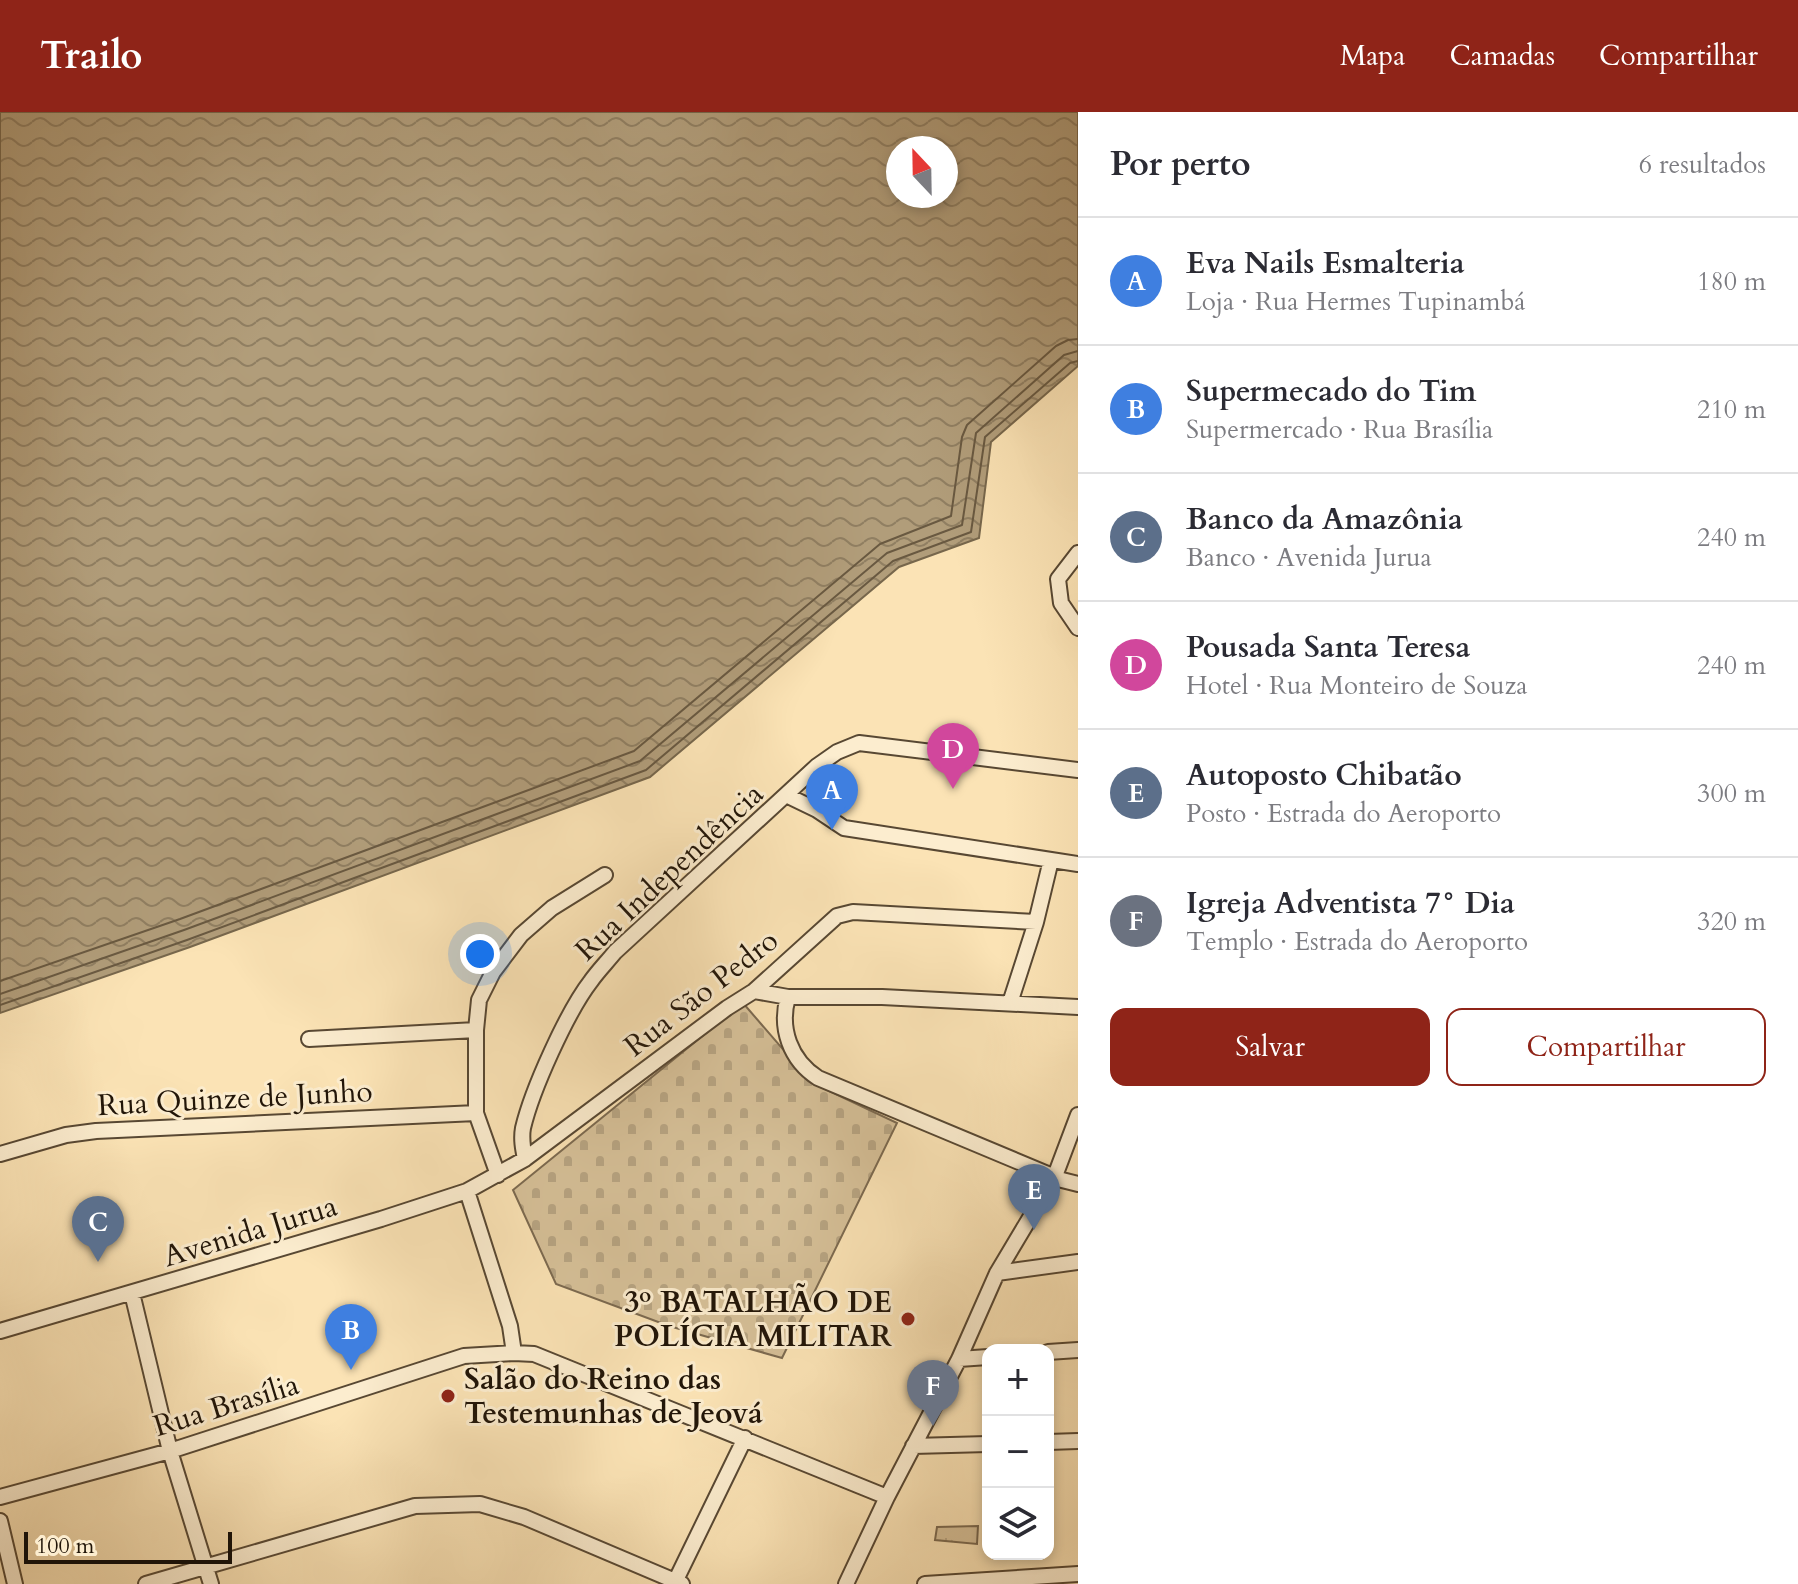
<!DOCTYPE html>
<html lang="pt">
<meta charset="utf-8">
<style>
:root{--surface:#fff;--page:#f2f2f3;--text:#2b2b33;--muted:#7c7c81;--line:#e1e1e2;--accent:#8f2418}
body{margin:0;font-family:Cardo,serif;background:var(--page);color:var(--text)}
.controls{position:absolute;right:24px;bottom:24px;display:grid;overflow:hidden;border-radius:16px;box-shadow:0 4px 12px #0003}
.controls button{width:72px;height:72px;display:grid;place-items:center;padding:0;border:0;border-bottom:2px solid var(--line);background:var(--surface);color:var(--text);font:40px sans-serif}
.compass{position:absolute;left:886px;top:24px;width:72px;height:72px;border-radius:50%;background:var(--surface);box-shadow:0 4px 12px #0003;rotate:338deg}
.scale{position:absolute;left:24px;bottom:20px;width:208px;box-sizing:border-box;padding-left:8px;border:4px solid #211508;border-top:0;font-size:22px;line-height:28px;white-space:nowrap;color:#211508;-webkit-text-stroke:6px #fcedcf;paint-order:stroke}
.you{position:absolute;left:480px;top:842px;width:28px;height:28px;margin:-20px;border:6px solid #fff;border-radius:50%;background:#1a73e8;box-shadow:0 0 0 12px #1a73e833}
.badge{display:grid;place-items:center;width:52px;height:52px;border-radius:50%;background:var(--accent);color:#fff;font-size:26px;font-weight:700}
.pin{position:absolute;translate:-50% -66px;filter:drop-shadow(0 2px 4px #0008)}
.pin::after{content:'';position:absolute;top:42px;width:28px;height:24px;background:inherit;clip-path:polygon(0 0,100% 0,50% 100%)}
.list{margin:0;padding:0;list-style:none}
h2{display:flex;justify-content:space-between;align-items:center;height:104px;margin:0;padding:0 32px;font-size:34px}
h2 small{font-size:26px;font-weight:400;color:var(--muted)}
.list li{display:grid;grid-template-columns:52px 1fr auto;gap:24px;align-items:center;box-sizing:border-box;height:128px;padding:0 32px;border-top:2px solid var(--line)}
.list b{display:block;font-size:30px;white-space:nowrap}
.list p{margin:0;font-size:26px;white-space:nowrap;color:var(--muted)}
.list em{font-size:26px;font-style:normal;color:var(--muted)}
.actions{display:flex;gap:16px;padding:24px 32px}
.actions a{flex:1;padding:18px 0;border:2px solid var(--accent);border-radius:16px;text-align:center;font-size:28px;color:var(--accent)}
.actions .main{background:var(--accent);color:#fff}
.icon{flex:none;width:44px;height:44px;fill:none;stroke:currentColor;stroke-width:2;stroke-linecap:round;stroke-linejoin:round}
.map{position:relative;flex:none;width:1078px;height:1472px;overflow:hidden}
header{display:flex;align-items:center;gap:48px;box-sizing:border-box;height:112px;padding:0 40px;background:var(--accent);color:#fff}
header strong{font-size:38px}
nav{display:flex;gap:44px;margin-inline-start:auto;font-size:28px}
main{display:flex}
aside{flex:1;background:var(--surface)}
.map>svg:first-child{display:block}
</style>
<header>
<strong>Trailo</strong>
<nav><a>Mapa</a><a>Camadas</a><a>Compartilhar</a></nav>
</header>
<main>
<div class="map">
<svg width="1078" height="1472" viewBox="0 0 1078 1472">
<defs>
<pattern id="grass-tufts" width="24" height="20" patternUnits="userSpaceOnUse" patternTransform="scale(2)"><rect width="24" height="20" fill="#d6c098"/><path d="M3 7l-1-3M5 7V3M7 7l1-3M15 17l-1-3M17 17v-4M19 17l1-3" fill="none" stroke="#b7a482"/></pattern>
<pattern id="cemetery-stones" width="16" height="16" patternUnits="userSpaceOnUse" patternTransform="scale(2)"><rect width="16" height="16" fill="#d6c098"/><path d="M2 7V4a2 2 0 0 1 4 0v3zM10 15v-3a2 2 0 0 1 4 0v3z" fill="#b7a482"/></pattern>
<pattern id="water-waves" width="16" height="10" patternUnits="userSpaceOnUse" patternTransform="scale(2)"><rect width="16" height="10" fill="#b19d7a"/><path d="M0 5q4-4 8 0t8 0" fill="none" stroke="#907f62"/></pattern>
</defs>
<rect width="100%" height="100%" fill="#fbe3b5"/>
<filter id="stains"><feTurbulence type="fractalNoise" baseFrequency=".0025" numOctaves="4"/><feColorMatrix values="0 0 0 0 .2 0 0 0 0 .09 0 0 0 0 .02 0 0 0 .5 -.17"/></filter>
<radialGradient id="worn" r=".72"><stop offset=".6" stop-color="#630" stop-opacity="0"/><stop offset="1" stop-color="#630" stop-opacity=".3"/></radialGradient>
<path fill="url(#grass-tufts)" stroke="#7c6a50" stroke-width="2" d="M978,1414L977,1432L935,1428L937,1415Z"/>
<path fill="url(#cemetery-stones)" stroke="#7c6a50" stroke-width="2" d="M743,891L812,971L897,1011L782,1246L669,1214L556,1172L513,1078Z"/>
<path fill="url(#water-waves)" stroke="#77674c" stroke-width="2" fill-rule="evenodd" d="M0,0H1078V254L991,330L979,426L899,455L650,665L190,835L0,901ZM898,36H946V84H898Z"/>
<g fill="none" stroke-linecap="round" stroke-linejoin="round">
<path stroke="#695941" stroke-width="2" d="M0,869L180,807L634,639L880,432L951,404L962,325L967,313L1056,234L1068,228L1078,227
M0,882L184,818L640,649L887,441L962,413L976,321L1064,243L1078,239
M0,893L187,828L646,658L893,449L971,420L985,325L1070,251L1078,249"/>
<g stroke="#584833" stroke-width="18">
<path id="minor" d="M1078,441L1058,467L1061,491L1078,516
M788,684L817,698L844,716L1078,752
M754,879L788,885H882L1078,895
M788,885C779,916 790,948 818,966L1062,1068L1078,1072
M1010,891L1036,810L1051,748
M309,927L476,918
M0,1042L66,1023L96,1019L476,1001
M525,1047C523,1037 521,1027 523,1016C532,978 567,900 591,869C598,859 607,850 615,840L817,654L837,640L859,631L1078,658
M498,1063L476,1001V918L479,888L493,860L521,823L552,796L605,763
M467,1079L510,1214L514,1241
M997,1161L1078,1150
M132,1181L170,1339L211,1472
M0,1219L381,1107L467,1079L525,1047L727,896L754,879L837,804L853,800L1036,810
M1048,1240L1078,1238
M959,1247L988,1245
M1048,1330L1078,1329
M913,1334L988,1332
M0,1385L170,1339L464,1244L514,1241L534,1242L887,1385
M0,1409L15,1472
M146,1472L415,1394L480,1392L524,1405L682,1472
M674,1472L745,1326
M846,1472L887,1385L959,1247L997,1161L1055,1064L1078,1003
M925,1472L1078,1462"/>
</g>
<use href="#minor" stroke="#fcedcf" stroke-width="14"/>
</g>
<g fill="#8f2418" stroke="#fcedcf" stroke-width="3">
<circle cx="908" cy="1207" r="8"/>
<circle cx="448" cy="1284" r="8"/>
</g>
<g text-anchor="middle" stroke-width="6" stroke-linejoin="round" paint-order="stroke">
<g font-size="30" fill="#211508" stroke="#fcedcf">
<text transform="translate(669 760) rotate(-43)" y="10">Rua Independência</text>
<text transform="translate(701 881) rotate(-38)" y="10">Rua São Pedro</text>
<text transform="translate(235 986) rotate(-3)" y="10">Rua Quinze de Junho</text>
<text transform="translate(250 1119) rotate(-17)" y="10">Avenida Jurua</text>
<text transform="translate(226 1293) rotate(-17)" y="10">Rua Brasília</text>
</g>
<g font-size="30" font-weight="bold" fill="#211508" stroke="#fcedcf" text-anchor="end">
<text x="892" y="1200">3º BATALHÃO DE<tspan x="892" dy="34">POLÍCIA MILITAR</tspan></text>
<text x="464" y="1277" text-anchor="start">Salão do Reino das<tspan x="464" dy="34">Testemunhas de Jeová</tspan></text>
</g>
</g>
<rect width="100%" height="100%" filter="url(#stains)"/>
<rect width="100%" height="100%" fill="url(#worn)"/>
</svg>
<div class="controls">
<button>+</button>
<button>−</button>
<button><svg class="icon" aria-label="layers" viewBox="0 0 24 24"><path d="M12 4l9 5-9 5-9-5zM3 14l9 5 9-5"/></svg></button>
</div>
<svg class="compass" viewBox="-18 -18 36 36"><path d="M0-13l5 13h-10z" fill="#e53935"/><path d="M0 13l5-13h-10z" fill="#7c7c81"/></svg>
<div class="scale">100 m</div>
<div class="you"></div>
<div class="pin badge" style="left:832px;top:718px;background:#3f7fe0">A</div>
<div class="pin badge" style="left:351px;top:1258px;background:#3f7fe0">B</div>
<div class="pin badge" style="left:98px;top:1150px;background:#5c6f8a">C</div>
<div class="pin badge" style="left:953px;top:677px;background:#d1479c">D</div>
<div class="pin badge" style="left:1034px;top:1118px;background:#5c6f8a">E</div>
<div class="pin badge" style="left:933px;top:1314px;background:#6b7280">F</div>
</div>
<aside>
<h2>Por perto<small>6 resultados</small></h2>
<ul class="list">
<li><span class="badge" style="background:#3f7fe0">A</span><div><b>Eva Nails Esmalteria</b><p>Loja · Rua Hermes Tupinambá</p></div><em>180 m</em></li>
<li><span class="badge" style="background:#3f7fe0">B</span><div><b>Supermecado do Tim</b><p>Supermercado · Rua Brasília</p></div><em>210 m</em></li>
<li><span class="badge" style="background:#5c6f8a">C</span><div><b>Banco da Amazônia</b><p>Banco · Avenida Jurua</p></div><em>240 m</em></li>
<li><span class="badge" style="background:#d1479c">D</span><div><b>Pousada Santa Teresa</b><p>Hotel · Rua Monteiro de Souza</p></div><em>240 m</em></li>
<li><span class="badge" style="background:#5c6f8a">E</span><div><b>Autoposto Chibatão</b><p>Posto · Estrada do Aeroporto</p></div><em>300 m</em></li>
<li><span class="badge" style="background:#6b7280">F</span><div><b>Igreja Adventista 7° Dia</b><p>Templo · Estrada do Aeroporto</p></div><em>320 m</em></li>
</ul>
<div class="actions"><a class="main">Salvar</a><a>Compartilhar</a></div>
</aside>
</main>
